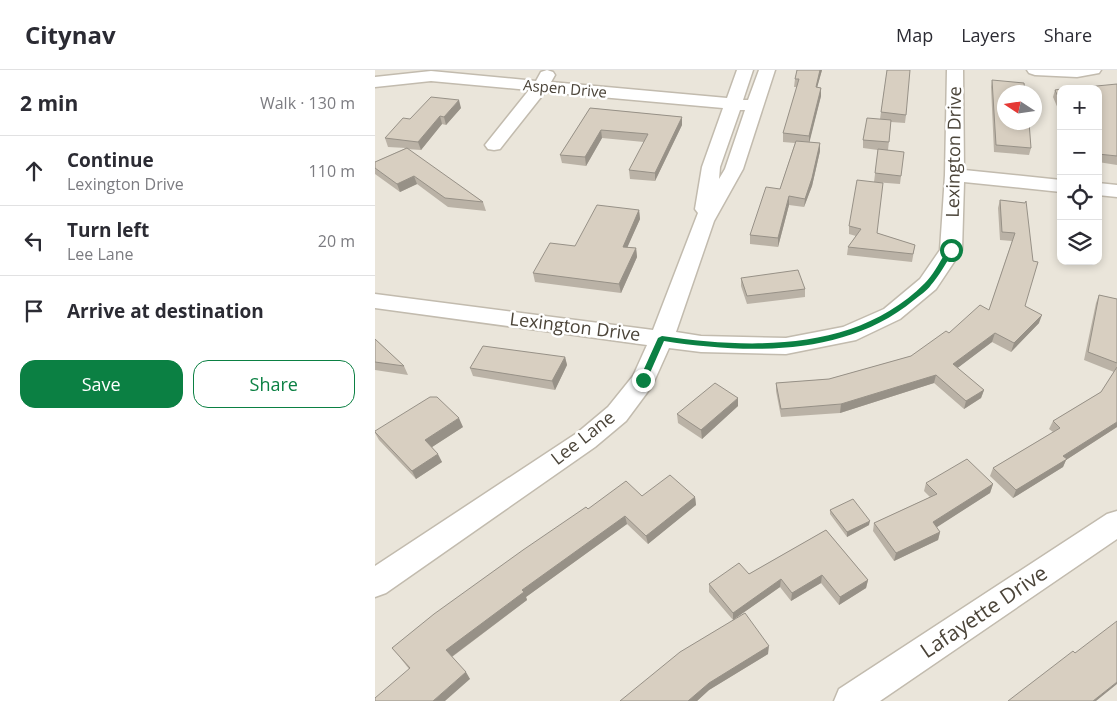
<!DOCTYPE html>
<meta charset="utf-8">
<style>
:root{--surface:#fff;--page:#f7f7f7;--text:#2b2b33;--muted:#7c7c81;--line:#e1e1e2;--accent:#0b8043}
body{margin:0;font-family:"Open Sans",sans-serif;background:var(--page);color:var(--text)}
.controls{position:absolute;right:15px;top:15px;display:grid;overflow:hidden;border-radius:10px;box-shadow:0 2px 8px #0003}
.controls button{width:45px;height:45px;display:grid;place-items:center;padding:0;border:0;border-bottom:1px solid var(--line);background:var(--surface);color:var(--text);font:25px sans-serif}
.compass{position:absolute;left:622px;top:15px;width:45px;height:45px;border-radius:50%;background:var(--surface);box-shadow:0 2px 8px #0003;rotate:282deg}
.stop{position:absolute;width:15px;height:15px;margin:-11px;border:4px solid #0b8043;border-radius:50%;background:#fff}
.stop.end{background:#0b8043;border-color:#fff;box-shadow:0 1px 5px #0008}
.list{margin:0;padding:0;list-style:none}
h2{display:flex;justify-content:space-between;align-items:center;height:65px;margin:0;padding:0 20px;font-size:21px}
h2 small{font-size:16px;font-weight:400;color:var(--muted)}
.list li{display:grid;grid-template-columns:32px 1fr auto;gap:15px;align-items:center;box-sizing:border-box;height:70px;padding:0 20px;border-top:1px solid var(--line)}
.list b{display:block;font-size:19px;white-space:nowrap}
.list p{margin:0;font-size:16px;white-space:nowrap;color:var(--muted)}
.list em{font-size:16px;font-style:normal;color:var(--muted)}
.actions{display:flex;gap:10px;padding:15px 20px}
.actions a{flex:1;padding:11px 0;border:1px solid var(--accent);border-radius:15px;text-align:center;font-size:18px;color:var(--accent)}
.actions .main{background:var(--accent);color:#fff}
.icon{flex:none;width:28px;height:28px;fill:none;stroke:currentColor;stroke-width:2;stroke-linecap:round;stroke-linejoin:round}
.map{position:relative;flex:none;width:742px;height:631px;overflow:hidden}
header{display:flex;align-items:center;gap:30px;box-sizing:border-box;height:70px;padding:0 25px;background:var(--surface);border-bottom:1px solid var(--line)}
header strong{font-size:24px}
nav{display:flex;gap:28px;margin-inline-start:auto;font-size:18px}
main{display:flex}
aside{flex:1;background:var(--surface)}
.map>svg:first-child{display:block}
</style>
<header>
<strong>Citynav</strong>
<nav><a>Map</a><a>Layers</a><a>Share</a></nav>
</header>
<main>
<aside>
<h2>2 min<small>Walk · 130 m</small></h2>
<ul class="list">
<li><svg class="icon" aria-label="ahead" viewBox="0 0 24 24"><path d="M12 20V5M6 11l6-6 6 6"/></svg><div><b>Continue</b><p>Lexington Drive</p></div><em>110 m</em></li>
<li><svg class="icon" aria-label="left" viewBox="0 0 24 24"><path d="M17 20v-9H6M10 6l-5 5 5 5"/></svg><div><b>Turn left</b><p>Lee Lane</p></div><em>20 m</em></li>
<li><svg class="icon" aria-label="arrive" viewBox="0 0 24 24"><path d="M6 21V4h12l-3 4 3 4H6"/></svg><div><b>Arrive at destination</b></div></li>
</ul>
<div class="actions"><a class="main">Save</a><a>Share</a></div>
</aside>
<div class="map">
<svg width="742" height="631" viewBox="0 0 742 631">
<rect width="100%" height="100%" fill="#f6f3ec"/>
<path fill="#eae5da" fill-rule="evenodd" d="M0,0H742V631H0ZM686,19H723V191H686ZM630,22H660V52H630Z"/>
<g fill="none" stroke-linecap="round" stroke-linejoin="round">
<g stroke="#c2bbae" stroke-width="3">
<path id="minor" d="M172,0L178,2L180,5L176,12L352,28L362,0H378L368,30H373L384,0H400L368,99L339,151L301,262L326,266L411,268L468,257L509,239L545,209L565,180L570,105L572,0H588L589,100L686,110V122L589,112L587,180L561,219L525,249L481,270L411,284L326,282L294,278L277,316L251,351L220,377L11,523L0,527V496L202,363L233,337L258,306L272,275L0,238V224L278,260L323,143L320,139L327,97L348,38L170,22L125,79L119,80L113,79L110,75L154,20L56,11L0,17V7L56,1L161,11L166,2ZM365,40H370L350,99L344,109L345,97Z
M652,0H726L724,3L702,7L660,5L654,3Z
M723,113L742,115V127L723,125Z
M742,441V469L505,631H459L464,619L732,444Z"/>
</g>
<use href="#minor" fill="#fff" fill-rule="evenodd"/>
</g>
<path fill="#bab2a6" d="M422,0H447L442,17L446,18V26L434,72L445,73V81L437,116L429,137L414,135L403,177L375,174V165L405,119L420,73L408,72V63L422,17H419L420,9Z
M512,0L531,45L530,53L516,52L513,80L526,106L525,114L499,112L503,80L488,78V70L505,49Z
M617,10L656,78L654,85L619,82L616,17Z
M742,14V95L723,92V19Z
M686,19V46L678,27L680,20Z
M86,38L71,55L67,54L46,80L32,79L108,132L111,141L73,137L42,114L25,122L0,104V92L31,78L13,77L10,68L35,49Z
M215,38L307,47V55L280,111L255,109L254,100L269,72L227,68L211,96L187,93L185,85Z
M625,130L650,133V236L664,253L636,282L617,272L582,298L609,320L606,328L589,339L559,313L465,343L406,347L401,321V313L454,309L536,286L614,240L637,171L625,170L623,138Z
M264,140L265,149L252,177L261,178L262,187L246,223L160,212L158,203L200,176Z
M474,156L502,163L540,175L537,192L472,185L473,177L481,166L474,164Z
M366,208L430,219V227L372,234L366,216Z
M724,225L742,229V357L691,390L688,397L638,428L615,406L618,398L678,362L674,359L678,351L726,322L739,302L709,290L721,233Z
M0,269L29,296L33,305L0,300Z
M190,287L192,295L180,320L98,306L95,298Z
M363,336L327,369L303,353L302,344Z
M88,357L57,377L67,392L41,409L4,370L0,363V361Z
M551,413L618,414L615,423L561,457L565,462L563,470L519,491L498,461L499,453L555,427L549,421Z
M267,426L320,427L321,435L273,474L252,454L151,527L152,530L77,587L95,609L34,599L23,585L17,578L213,439Z
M455,440L494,455L472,467L455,444Z
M451,460L493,510L491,518L464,535L446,513L416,531L405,517L359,549L393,584L334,620L322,631H245L358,550L334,522V514L374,504Z"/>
<path fill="#979187" d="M445,0H447L440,25L441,17Z
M446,18V26L434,74V66Z
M84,30L86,38L71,55L69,47Z
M65,46L67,54L46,80L43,72Z
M307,47V55L280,111V103Z
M226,60L227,68L211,96L210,87Z
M445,73V81L437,116L429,137L430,129Z
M39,106L42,114L25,122L22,114Z
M414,126V135L403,177V168Z
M264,140L265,149L249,185L248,177Z
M261,178L262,187L246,223L244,214Z
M667,245L664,253L636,282L639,273Z
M620,263L617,272L576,303L578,294Z
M190,287L192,295L180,320L177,311Z
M561,305L559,313L465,343L466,334Z
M609,320L606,328L589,339L591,331Z
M363,328V336L327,369L326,360Z
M84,348L88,357L54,379L50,370Z
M742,352V357L691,390L688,397L638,428L641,420L688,386Z
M63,384L67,392L41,409L37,401Z
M618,414L615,423L556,461L558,452Z
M320,427L321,435L273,474L271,466Z
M250,446L252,454L151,527L152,530L75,588L71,580L147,520Z
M495,451L494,455L472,467V462Z
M565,462L563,470L519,491L521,483Z
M447,505L446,513L416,531L417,523Z
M406,509L405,517L358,550V543Z
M493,510L491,518L464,535L465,527Z
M394,576L393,584L334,620L322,631H313L334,613Z
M91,602L95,609L70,631H58Z
M742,612V614L721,631H718Z"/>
<path fill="#d8cfc1" stroke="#979187" d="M422,0H445L441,17L446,18L434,66L408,63L424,9H420Z
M512,0H535L531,45L506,42Z
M617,10L649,13L650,22H630V52H654L656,78L621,75Z
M742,14V86L723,84V19H691Z
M686,19V33L680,20Z
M56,27L84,30L69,47L65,46L43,72L10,68L28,48L35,49Z
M215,38L307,47L280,103L254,100L273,64L226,60L210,87L185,85Z
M492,48L516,50L514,72L488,70Z
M421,71L445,73L437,108L430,129L414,126L403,168L375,165L391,117L405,119Z
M32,78L108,132L70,128L39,106L22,114L0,98V92Z
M503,79L529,82L526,106L500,103Z
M482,110L508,113L502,163L540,175L538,184L473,177L486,159L474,156Z
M625,130L650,133L651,131L658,191L663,192L650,236L667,245L639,273L620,263L578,294L609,320L591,331L561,305L466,334L406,339L401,313L454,309L536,286L571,261L574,263L605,235L614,240L640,163L627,162Z
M222,135L264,140L248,177L261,178L244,214L158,203L175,173L200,176Z
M423,200L430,219L372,226L366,208Z
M724,225L742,229V293L713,282Z
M0,269L29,296L0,292Z
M108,276L190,287L177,311L95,298Z
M742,297V352L688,386L692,389L641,420L618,398L685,358L678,351L726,322Z
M340,313L363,328L326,360L302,344Z
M55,327H62L84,348L50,370L63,384L37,401L0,362V361Z
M592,389L618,414L558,452L565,462L521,483L499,453L562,424L551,413Z
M295,405L320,427L271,466L250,446L147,520L149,522L71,580L91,602L58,631H0V628L35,598L17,578L59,544L148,480L211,437L213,439L251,411L267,426Z
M478,429L495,451L472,462L455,440Z
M451,460L493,510L465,527L447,505L417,523L406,509L358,543L334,514L364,493L374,504Z
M370,543L394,576L334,613L313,631H245L305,582Z
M742,551V612L718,631H633L698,581L700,583Z"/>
<path fill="#0b8043" d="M573,178L579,180C572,191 565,205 556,215C552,221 544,226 539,230C470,287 373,284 289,271L271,312L268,313L264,310L283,268L287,266C376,279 482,282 550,213C559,204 566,190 573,178Z"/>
<g text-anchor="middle" stroke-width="5" stroke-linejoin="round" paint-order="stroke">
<g font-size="15" fill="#4b4439" stroke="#fff">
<text transform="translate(190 19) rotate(5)" y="5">Aspen Drive</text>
</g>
<g font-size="18" fill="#4b4439" stroke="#fff">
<text transform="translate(579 82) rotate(-89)" y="6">Lexington Drive</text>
<text transform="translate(200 257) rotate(7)" y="6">Lexington Drive</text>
<text transform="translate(208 368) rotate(-38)" y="6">Lee Lane</text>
</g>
<g font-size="21" fill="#4b4439" stroke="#fff">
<text transform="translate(609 542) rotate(-34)" y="7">Lafayette Drive</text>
</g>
</g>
</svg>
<div class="controls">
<button>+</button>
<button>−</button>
<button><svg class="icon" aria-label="locate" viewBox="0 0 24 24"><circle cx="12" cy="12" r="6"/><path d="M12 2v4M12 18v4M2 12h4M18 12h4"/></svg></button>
<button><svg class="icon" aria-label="layers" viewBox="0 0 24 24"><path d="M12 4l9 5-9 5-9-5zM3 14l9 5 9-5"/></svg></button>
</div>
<svg class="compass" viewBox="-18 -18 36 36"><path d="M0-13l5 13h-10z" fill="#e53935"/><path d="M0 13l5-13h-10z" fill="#7c7c81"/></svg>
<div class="stop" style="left:576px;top:180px"></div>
<div class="stop end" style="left:268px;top:310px"></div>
</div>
</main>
